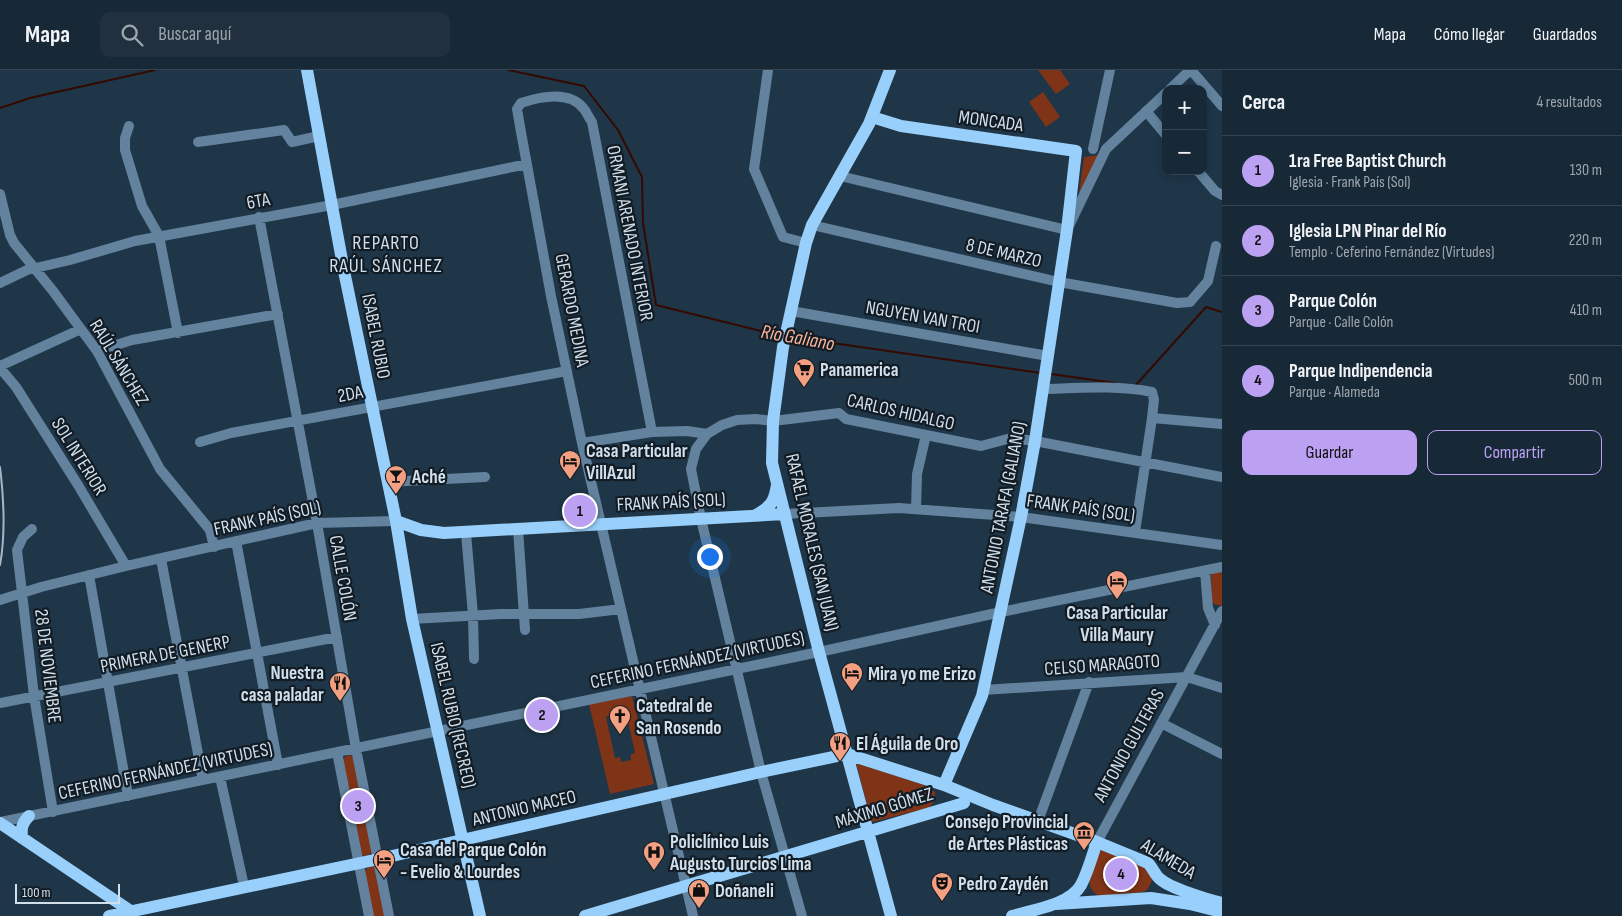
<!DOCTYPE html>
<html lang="es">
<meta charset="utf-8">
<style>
:root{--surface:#172836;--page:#20303e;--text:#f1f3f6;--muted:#9ea6ad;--line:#364451;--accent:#bca0f2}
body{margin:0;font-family:"Sofia Sans Condensed",sans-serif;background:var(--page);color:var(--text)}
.controls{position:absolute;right:15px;top:15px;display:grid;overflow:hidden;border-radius:10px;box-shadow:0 2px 8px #0003}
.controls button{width:45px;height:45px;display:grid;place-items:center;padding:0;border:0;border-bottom:1px solid var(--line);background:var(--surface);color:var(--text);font:25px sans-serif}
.scale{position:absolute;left:15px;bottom:12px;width:105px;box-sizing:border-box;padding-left:5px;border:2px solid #d1dfeb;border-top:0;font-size:14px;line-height:18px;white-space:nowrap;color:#d1dfeb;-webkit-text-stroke:4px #121c25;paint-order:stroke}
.you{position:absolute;left:709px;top:486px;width:18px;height:18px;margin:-12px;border:4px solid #fff;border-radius:50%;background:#1a73e8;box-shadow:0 0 0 8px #1a73e833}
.badge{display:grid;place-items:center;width:32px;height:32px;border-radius:50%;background:var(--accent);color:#111;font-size:16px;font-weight:700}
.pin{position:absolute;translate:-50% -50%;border:2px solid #fff;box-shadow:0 1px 5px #0006}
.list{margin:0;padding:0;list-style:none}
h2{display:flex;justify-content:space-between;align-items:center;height:65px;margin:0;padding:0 20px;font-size:21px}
h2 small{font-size:16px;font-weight:400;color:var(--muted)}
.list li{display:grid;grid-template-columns:32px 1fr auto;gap:15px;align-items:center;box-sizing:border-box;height:70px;padding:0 20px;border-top:1px solid var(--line)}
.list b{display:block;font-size:19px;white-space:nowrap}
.list p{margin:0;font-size:16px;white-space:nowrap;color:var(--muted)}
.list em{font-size:16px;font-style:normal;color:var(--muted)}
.actions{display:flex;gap:10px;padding:15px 20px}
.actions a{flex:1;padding:11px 0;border:1px solid var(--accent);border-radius:10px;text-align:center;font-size:18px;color:var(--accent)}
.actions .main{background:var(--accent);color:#111}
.icon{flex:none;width:28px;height:28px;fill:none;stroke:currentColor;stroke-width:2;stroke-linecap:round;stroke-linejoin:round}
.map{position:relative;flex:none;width:1222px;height:846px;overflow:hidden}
header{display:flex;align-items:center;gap:30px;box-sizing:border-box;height:70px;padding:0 25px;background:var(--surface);border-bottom:1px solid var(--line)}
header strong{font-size:24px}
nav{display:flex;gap:28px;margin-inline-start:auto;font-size:18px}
.search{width:350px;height:45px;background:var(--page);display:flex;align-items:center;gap:12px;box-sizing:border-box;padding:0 18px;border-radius:10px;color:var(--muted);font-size:19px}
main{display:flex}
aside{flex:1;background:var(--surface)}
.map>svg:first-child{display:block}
</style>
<header>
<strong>Mapa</strong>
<div class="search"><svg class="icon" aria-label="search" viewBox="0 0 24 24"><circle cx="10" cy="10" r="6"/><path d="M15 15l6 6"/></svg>Buscar aquí</div>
<nav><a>Mapa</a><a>Cómo llegar</a><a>Guardados</a></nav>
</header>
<main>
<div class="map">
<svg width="1222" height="846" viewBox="0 0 1222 846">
<rect width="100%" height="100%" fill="#1f3648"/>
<path fill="#7f3417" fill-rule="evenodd" d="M1038,0H1060L1070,14L1056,24Z
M1043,22L1060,47L1046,57L1029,32Z
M1099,85L1079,124L1084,87Z
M1222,502V535L1221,536L1212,533L1211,503Z
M632,626L654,714L610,724L589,634ZM626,642L635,683L631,684V690L621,692L620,687L615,688L606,647Z
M348,685L352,686L355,689L372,780L370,784L366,786L362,785L343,692L344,688Z
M856,693L927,716L935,722V730L929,738L872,752Z
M1101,780L1151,800L1152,810L1148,819L1143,822L1099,826C1080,815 1094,794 1101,780Z
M373,796L376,798L385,846H373L365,802L367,798Z"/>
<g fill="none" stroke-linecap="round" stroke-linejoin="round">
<path stroke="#340900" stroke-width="2" d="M508,0L584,16L618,60L642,107L643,153L656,235L781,266
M0,38L30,28L155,0
M791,267L1041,303
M1051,304L1115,313
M1135,316L1206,237L1222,242"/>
<path stroke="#62829d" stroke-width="10" d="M768,0L754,99L783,167L806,173
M1191,0L1222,36
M1170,19L1190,0
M1146,41L1166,65
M129,56L125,68V80L142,136L159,166L178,263
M198,72L284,60L292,72L319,66
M1093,79L1110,0
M1198,101L1215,121L1222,125
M840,106L1067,160L1106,79L1166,23
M0,124L10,165L14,173L53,221L97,281L160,399L210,460L214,477
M259,147L317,453L356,679L389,846
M812,155L1059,212L1177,233L1190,232L1208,211L1216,176
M0,213L27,200L70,190L135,171L332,135L527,94
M791,241L1048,286
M97,281L132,270L278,244
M0,296L81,259
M0,298L16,317L78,415L126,496
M1043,319C1079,318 1117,315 1152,322L1154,330L1152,348L1135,462
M1152,348L1222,354
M652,362L592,52C589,48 587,43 584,39C570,20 539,27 521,33L517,39L521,62L551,226L582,373L693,846
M707,364L696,379L691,399L701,449L761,702L802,846
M200,372L231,363L567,301
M582,373L652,362L687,361L707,364L722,355L737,350L756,349L773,351L839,343L846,349L981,376L1011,368L1035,371L1222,407
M387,412L485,407
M916,439L917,404L926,365
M785,444L899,438L1021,447L1222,475
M32,459L23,467L17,480L34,626L53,742
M518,459L525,560
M466,463L473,545L474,589
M236,471L278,695
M161,489L203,710
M1205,501L1208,538L1215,555
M89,505L128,726
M0,530L41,517L126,496L317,453L396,451
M412,549L501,544H579L621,539
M983,620L1187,607L1222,618
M0,633L337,567
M1161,653L1222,684
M337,682L369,846
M220,707L244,816
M1038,751L1089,612
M0,752L819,582L1001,542L1222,497
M1097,772L1222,541"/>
<path stroke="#99cffb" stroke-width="12" d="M307,0L344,201L396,451L412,549L480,846
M890,0L869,54L812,155L806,173L783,277L773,351L772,393L819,582L891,846
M872,47L901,56L1076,81L1067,160L1035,371L1021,447L982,626L944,715
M756,445C771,436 774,433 777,415
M396,451L421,460L444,463L785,444
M0,753L135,844
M22,768C21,758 22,753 29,746
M1056,834L1151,828L1190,834L1222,842
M109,846L379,789L761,702L847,684L944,715L993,735L1097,772L1148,793C1153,798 1155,805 1160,809C1170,818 1208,830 1222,833
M585,846L964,733
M1012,846C1032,840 1070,835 1081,815C1088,802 1092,786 1097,772"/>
<path stroke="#a6b6c4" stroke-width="2" d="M0,397C4,430 6,462 0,495"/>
</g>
<defs>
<g id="supermarket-pin" transform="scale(1.125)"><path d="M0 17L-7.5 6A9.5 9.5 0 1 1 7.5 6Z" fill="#f3a082" stroke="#121c25"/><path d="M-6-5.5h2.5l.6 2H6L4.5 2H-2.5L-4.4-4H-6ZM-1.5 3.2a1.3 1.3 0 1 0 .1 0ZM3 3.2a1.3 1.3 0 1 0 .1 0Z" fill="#111"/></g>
<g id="hotel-pin" transform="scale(1.125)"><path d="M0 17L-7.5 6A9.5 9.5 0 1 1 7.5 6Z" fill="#f3a082" stroke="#121c25"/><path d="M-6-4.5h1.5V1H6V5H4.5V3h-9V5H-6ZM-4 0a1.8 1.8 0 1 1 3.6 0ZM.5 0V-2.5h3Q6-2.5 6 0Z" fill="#111"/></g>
<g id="bar-pin" transform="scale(1.125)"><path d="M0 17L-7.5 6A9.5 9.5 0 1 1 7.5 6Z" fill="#f3a082" stroke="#121c25"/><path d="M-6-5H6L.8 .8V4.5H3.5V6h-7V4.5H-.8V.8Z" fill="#111"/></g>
<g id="restaurant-pin" transform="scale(1.125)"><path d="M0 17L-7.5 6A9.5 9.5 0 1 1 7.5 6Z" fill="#f3a082" stroke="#121c25"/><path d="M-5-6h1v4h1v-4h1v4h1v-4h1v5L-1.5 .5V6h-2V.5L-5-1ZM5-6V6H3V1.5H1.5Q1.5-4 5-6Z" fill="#111"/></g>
<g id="church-pin" transform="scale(1.125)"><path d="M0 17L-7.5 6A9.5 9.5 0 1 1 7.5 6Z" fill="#f3a082" stroke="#121c25"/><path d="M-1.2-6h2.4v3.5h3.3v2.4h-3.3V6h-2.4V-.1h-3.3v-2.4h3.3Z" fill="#111"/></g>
<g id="museum-pin" transform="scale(1.125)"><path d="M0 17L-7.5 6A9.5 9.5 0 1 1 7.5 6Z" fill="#f3a082" stroke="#121c25"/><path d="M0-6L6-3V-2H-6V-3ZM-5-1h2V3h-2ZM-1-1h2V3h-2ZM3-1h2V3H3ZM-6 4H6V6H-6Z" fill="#111"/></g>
<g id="hospital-pin" transform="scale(1.125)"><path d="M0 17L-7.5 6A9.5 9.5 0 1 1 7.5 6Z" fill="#f3a082" stroke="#121c25"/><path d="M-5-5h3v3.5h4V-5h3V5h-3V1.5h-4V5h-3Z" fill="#111"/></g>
<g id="theatre-pin" transform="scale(1.125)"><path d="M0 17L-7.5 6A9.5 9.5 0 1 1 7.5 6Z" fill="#f3a082" stroke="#121c25"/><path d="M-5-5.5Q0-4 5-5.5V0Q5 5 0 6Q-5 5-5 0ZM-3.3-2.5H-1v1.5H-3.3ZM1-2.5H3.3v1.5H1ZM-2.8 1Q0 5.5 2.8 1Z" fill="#111"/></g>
<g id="shop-pin" transform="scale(1.125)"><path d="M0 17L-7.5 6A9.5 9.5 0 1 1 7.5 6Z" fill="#f3a082" stroke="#121c25"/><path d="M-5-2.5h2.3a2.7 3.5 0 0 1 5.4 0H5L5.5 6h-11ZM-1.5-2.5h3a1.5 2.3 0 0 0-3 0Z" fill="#111"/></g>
</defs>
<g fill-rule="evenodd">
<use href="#supermarket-pin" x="804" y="299"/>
<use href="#hotel-pin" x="570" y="391"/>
<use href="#bar-pin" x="396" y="406"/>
<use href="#hotel-pin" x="1117" y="511"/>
<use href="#hotel-pin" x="852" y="603"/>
<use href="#restaurant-pin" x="340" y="613"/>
<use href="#church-pin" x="620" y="646"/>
<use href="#restaurant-pin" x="840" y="673"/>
<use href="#museum-pin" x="1084" y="762"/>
<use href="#hospital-pin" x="654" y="782"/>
<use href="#hotel-pin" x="384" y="790"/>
<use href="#theatre-pin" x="942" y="813"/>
<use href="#shop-pin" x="699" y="820"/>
</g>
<g text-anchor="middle" stroke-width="4.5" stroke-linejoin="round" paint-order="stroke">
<g font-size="19" fill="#d1dfeb" stroke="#121c25">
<text transform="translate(991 50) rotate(8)" y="7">MONCADA</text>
<text transform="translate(258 130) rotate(-10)" y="7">6TA</text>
<text transform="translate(631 163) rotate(79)" y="7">ORMANI ARENADO INTERIOR</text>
<text transform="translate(1004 182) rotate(13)" y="7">8 DE MARZO</text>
<text transform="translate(573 240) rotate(79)" y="7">GERARDO MEDINA</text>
<text transform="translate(923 246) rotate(10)" y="7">NGUYEN VAN TROI</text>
<text transform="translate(377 266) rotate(79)" y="7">ISABEL RUBIO</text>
<text transform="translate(120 292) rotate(59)" y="7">RAÚL SÁNCHEZ</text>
<text transform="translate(350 323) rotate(-11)" y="7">2DA</text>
<text transform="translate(901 341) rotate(13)" y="7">CARLOS HIDALGO</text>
<text transform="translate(80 386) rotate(58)" y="7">SOL INTERIOR</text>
<text transform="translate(671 431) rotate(-3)" y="7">FRANK PAÍS (SOL)</text>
<text transform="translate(1002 437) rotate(-79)" y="7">ANTONIO TARAFA (GALIANO)</text>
<text transform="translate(1081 437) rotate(8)" y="7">FRANK PAÍS (SOL)</text>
<text transform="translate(267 447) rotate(-12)" y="7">FRANK PAÍS (SOL)</text>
<text transform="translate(813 472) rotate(77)" y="7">RAFAEL MORALES (SAN JUAN)</text>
<text transform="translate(344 508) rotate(80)" y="7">CALLE COLÓN</text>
<text transform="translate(165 583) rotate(-11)" y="7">PRIMERA DE GENERP</text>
<text transform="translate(697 589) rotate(-12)" y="7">CEFERINO FERNÁNDEZ (VIRTUDES)</text>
<text transform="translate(1102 594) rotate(-4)" y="7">CELSO MARAGOTO</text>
<text transform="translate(49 596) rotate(83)" y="7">28 DE NOVIEMBRE</text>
<text transform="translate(454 645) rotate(77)" y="7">ISABEL RUBIO (RECREO)</text>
<text transform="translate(1128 675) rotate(-61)" y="7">ANTONIO GULTERAS</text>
<text transform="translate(165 700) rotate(-12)" y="7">CEFERINO FERNÁNDEZ (VIRTUDES)</text>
<text transform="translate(524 737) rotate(-13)" y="7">ANTONIO MACEO</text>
<text transform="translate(884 737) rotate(-17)" y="7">MÁXIMO GÓMEZ</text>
<text transform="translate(1169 788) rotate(31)" y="7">ALAMEDA</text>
</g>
<g font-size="19" font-weight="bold" fill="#d1dfeb" stroke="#121c25" text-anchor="start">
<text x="820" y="306">Panamerica</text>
<text x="586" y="387">Casa Particular<tspan x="586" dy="22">VillAzul</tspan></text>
<text x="412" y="413">Aché</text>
<text x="1117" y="549" text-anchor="middle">Casa Particular<tspan x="1117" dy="22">Villa Maury</tspan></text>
<text x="324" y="609" text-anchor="end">Nuestra<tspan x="324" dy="22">casa paladar</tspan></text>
<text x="868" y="610">Mira yo me Erizo</text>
<text x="636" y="642">Catedral de<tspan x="636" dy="22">San Rosendo</tspan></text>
<text x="856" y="680">El Águila de Oro</text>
<text x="1068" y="758" text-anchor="end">Consejo Provincial<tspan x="1068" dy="22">de Artes Plásticas</tspan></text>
<text x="670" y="778">Policlínico Luis<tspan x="670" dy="22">Augusto Turcios Lima</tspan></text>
<text x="400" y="786">Casa del Parque Colón<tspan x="400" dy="22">- Evelio &amp; Lourdes</tspan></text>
<text x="958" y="820">Pedro Zaydén</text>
<text x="715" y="827">Doñaneli</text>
</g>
<g font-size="20" letter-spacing="1" fill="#d1dfeb" stroke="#121c25">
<text x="386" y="179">REPARTO<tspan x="386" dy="23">RAÚL SÁNCHEZ</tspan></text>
</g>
<g font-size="20" font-style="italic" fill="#fcb49a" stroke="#121c25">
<text transform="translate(798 267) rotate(10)" y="7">Río Galiano</text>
</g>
</g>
</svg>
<div class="controls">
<button>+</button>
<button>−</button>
</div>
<div class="scale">100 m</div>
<div class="you"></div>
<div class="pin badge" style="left:580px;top:441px">1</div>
<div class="pin badge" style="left:542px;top:645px">2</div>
<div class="pin badge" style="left:358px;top:736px">3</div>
<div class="pin badge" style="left:1121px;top:804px">4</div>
</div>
<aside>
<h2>Cerca<small>4 resultados</small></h2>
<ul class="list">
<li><span class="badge">1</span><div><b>1ra Free Baptist Church</b><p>Iglesia · Frank País (Sol)</p></div><em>130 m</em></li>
<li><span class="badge">2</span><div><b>Iglesia LPN Pinar del Río</b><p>Templo · Ceferino Fernández (Virtudes)</p></div><em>220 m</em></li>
<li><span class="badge">3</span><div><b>Parque Colón</b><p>Parque · Calle Colón</p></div><em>410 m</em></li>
<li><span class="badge">4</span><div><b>Parque Indipendencia</b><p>Parque · Alameda</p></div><em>500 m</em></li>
</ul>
<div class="actions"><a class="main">Guardar</a><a>Compartir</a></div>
</aside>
</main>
